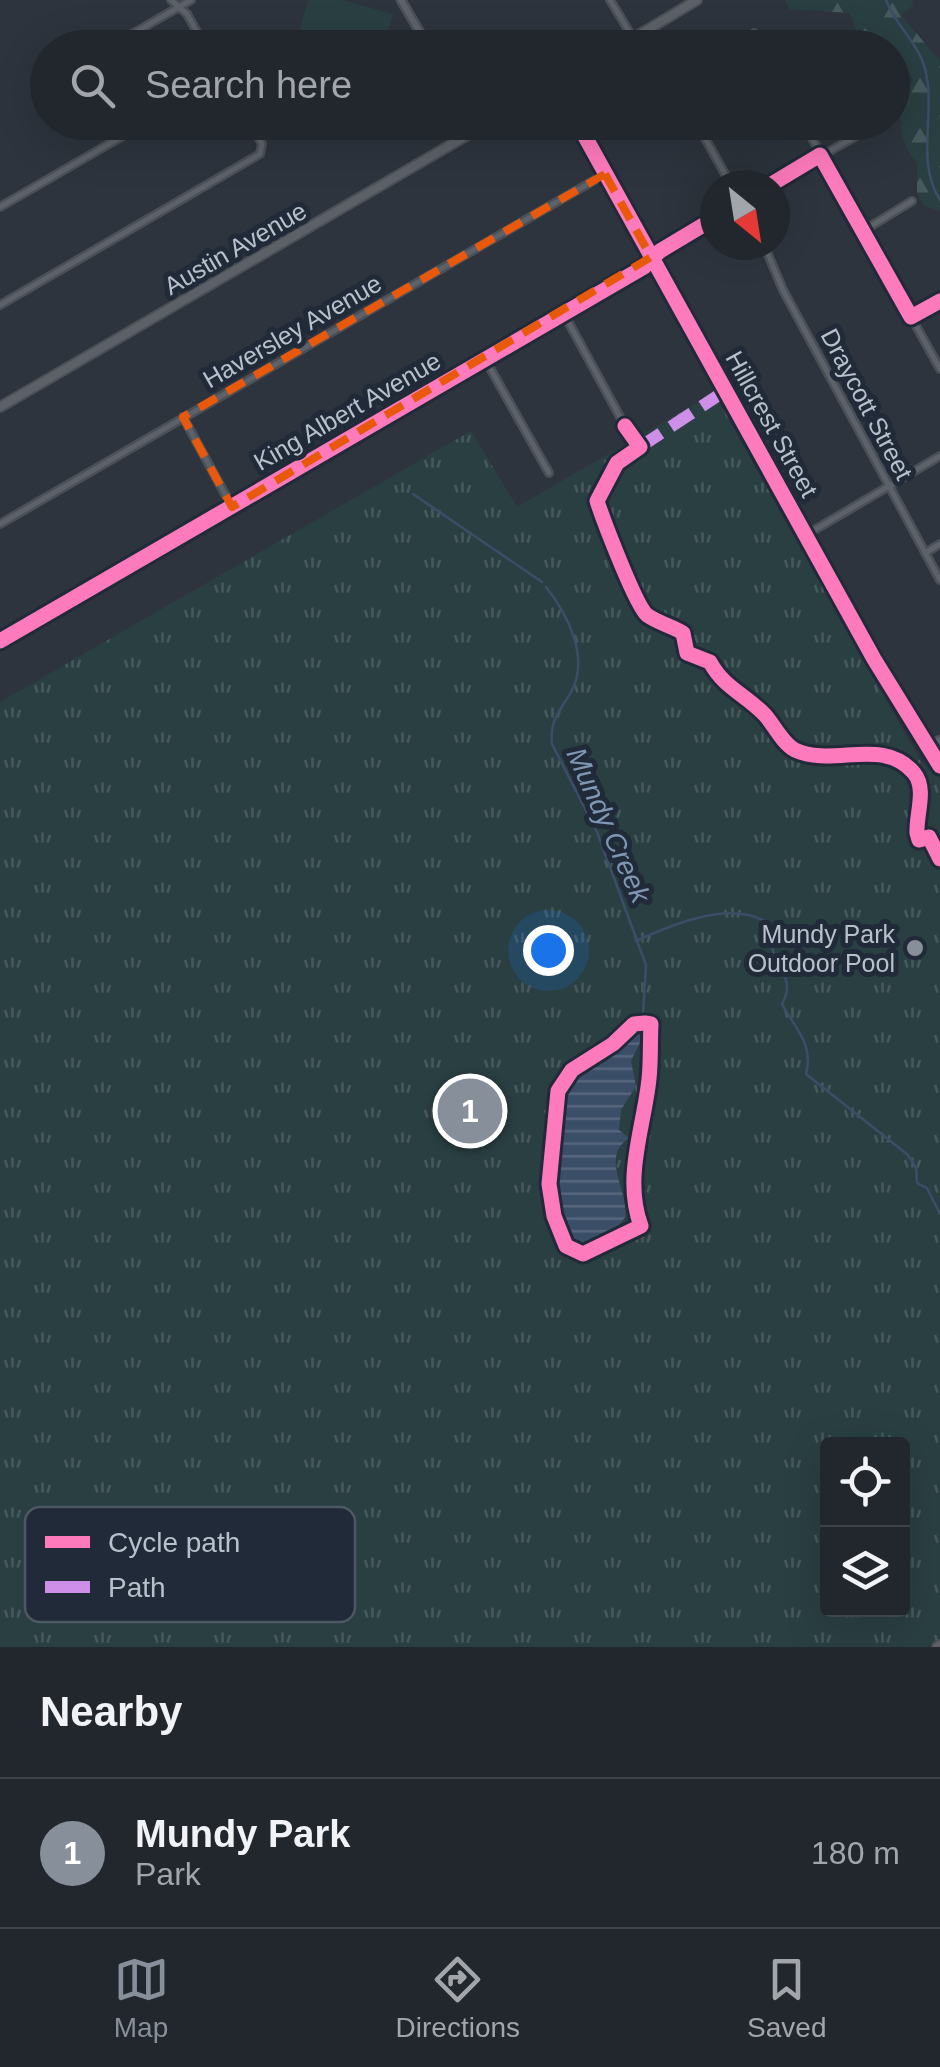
<!DOCTYPE html>
<style>
:root{--surface:#22272e;--page:#2a2f36;--text:#f1f3f6;--muted:#a2a5aa;--line:#3f444a;--accent:#878f9a}
body{margin:0;font-family:Helvetica,sans-serif;background:var(--page);color:var(--text)}
.controls{position:absolute;right:30px;bottom:30px;display:grid;overflow:hidden;border-radius:10px;box-shadow:0 10px 40px #0002}
.controls button{width:90px;height:90px;display:grid;place-items:center;padding:0;border:0;border-bottom:2px solid var(--line);background:var(--surface);color:var(--text);font:50px sans-serif}
.compass{position:absolute;left:700px;top:170px;width:90px;height:90px;border-radius:50%;background:var(--surface);box-shadow:0 10px 40px #0002;rotate:150deg}
.you{position:absolute;left:548px;top:950px;width:35px;height:35px;margin:-25px;border:8px solid #fff;border-radius:50%;background:#1a73e8;box-shadow:0 0 0 15px #1a73e833}
.badge{display:grid;place-items:center;width:65px;height:65px;border-radius:50%;background:var(--accent);color:#fff;font-size:32px;font-weight:700}
.pin{position:absolute;translate:-50% -50%;border:5px solid #fff;box-shadow:0 2px 10px #0006}
.list{margin:0;padding:0;list-style:none}
h2{display:flex;justify-content:space-between;align-items:center;height:130px;margin:0;padding:0 40px;font-size:42px}
h2 small{font-size:32px;font-weight:400;color:var(--muted)}
.list li{display:grid;grid-template-columns:65px 1fr auto;gap:30px;align-items:center;box-sizing:border-box;height:150px;padding:0 40px;border-top:2px solid var(--line)}
.list b{display:block;font-size:38px;white-space:nowrap}
.list p{margin:0;font-size:32px;white-space:nowrap;color:var(--muted)}
.list em{font-size:32px;font-style:normal;color:var(--muted)}
.icon{flex:none;width:55px;height:55px;fill:none;stroke:currentColor;stroke-width:2;stroke-linecap:round;stroke-linejoin:round}
.map{position:relative;flex:none;width:940px;height:1647px;overflow:hidden}
.search{position:absolute;background:var(--surface);box-shadow:0 10px 40px #0002;left:30px;right:30px;top:30px;height:110px;display:flex;align-items:center;gap:25px;box-sizing:border-box;padding:0 35px;border-radius:55px;color:var(--muted);font-size:38px}
.sheet{height:280px;background:var(--surface)}
nav{display:flex;justify-content:space-around;align-items:center;box-sizing:border-box;height:140px;border-top:2px solid var(--line);background:var(--surface);font-size:28px;color:var(--muted)}
nav a{display:grid;justify-items:center;gap:5px}
nav .on{color:var(--accent)}
.map>svg:first-child{display:block}
</style>
<div class="map">
<svg width="940" height="1647" viewBox="0 0 940 1647">
<defs>
<pattern id="forest-firs" width="22" height="20" patternUnits="userSpaceOnUse" patternTransform="scale(2.5)"><rect width="22" height="20" fill="#2a3f42"/><path d="M5 1l3.5 6h-7zM16 11l3.5 6h-7z" fill="#47595c"/></pattern>
<pattern id="park-tufts" width="24" height="20" patternUnits="userSpaceOnUse" patternTransform="scale(2.5)"><rect width="24" height="20" fill="#2a3f42"/><path d="M3 7l-1-3M5 7V3M7 7l1-3M15 17l-1-3M17 17v-4M19 17l1-3" fill="none" stroke="#47595c"/></pattern>
<pattern id="water-rules" width="6" height="5" patternUnits="userSpaceOnUse" patternTransform="scale(2.5)"><rect width="6" height="5" fill="#3b4e67"/><path d="M0 2.5h6" fill="none" stroke="#55667c"/></pattern>
</defs>
<rect width="100%" height="100%" fill="#2d343d"/>
<path fill="#2a3f42" d="M308,0H342L393,14L383,47H352L299,32Z"/>
<path fill="url(#forest-firs)" d="M785,0H912L913,5L901,15L940,61V211L924,206L917,192V163C894,137 899,109 913,80L897,48L862,47L850,13L789,9Z"/>
<path fill="url(#park-tufts)" fill-rule="evenodd" d="M714,393L921,762L940,778V1639L926,1647H0V702L471,431L517,507ZM828,1444H902V1610H828Z"/>
<path fill="url(#water-rules)" d="M638,1028L644,1034L631,1061L636,1086L621,1110L619,1130L629,1138C600,1157 628,1190 626,1216C617,1229 607,1239 589,1241C538,1249 548,1109 564,1083C574,1067 592,1061 607,1050C619,1041 623,1032 638,1028Z"/>
<g fill="none" stroke-linecap="round" stroke-linejoin="round">
<path stroke="#3b4e67" stroke-width="2.5" d="M886,0C895,24 914,39 922,60C940,104 913,158 940,200
M413,494L542,582
M546,587C568,615 590,658 571,692C560,711 549,721 552,744L597,832L646,965L642,1031
M636,941C671,925 729,900 766,922C769,931 769,940 772,948C779,970 795,981 782,1004C795,1028 814,1044 806,1074L908,1155L916,1168L917,1183L927,1188L940,1214"/>
<g stroke="#4b5057" stroke-width="10">
<path id="minor" d="M171,0L187,14L206,48
M610,0L633,38
M645,31L654,48
M754,33L761,48
M108,48L191,0
M808,48L822,40
M35,89L48,82
M577,122L874,659L940,766
M696,122L731,185
M803,122L940,369
M770,185L860,134
M0,207L147,122
M863,231L912,201
M764,245L783,290L940,580
M0,305L260,154L262,144L250,122
M564,314L625,426
M912,317L940,301
M485,359L549,473
M183,417L232,507
M0,524L605,174
M806,535L940,456
M925,553L940,544
M0,641L644,267L660,251L715,218"/>
</g>
<g stroke="#4b5057" stroke-width="11">
<path id="tertiary" d="M401,0L429,48
M925,748L940,740"/>
</g>
<g stroke="#4b5057" stroke-width="12">
<path id="secondary" d="M617,48L697,0
M0,407L490,122
M937,1647L940,1645"/>
</g>
<use href="#minor" stroke="#5d626a" stroke-width="5"/>
<use href="#tertiary" stroke="#5d626a" stroke-width="6"/>
<use href="#secondary" stroke="#5c6168" stroke-width="8"/>
<path stroke="#ce8fe9" stroke-width="12" stroke-dasharray="25 12" stroke-linecap="butt" d="M640,447L725,391"/>
<g stroke="#202a38" stroke-width="21">
<path id="cycleway" d="M577,122L874,659L940,766
M770,185L820,155L911,317L940,301
M625,426L640,447L617,463L597,501C604,522 636,606 647,615C658,623 672,626 683,633L687,653L710,662C724,688 745,694 765,715C774,725 783,744 795,750C833,768 883,736 914,773C927,789 916,814 917,833L919,840L929,837L940,859
M0,641L644,267L660,251L715,218
M645,1023L651,1024C650,1042 651,1061 649,1079C644,1127 623,1178 641,1226L583,1254L566,1246L554,1216L549,1184L558,1091L572,1070L613,1044L634,1024Z"/>
</g>
<use href="#cycleway" stroke="#fd7abc" stroke-width="15"/>
</g>
<path fill="none" stroke="#e8590c" stroke-width="8" stroke-dasharray="20 12" stroke-linejoin="round" d="M605,174L651,257L232,507L183,417Z"/>
<circle fill="#878f9a" stroke="#202a38" stroke-width="4" cx="915" cy="948" r="10"/>
<g text-anchor="middle" stroke-width="10" stroke-linejoin="round" paint-order="stroke">
<g font-size="25" fill="#b8c0cc" stroke="#202a38">
<text transform="translate(235 248) rotate(-30)" y="9">Austin Avenue</text>
<text transform="translate(292 331) rotate(-30)" y="9">Haversley Avenue</text>
<text transform="translate(867 404) rotate(62)" y="9">Draycott Street</text>
<text transform="translate(347 411) rotate(-30)" y="9">King Albert Avenue</text>
<text transform="translate(772 424) rotate(61)" y="9">Hillcrest Street</text>
</g>
<g font-size="25" fill="#b8c0cc" stroke="#202a38" text-anchor="end">
<text x="895" y="943">Mundy Park<tspan x="895" dy="29">Outdoor Pool</tspan></text>
</g>
<g font-size="28" font-style="italic" fill="#7f97b3" stroke="#202a38">
<text transform="translate(609 825) rotate(66)" y="10">Mundy Creek</text>
</g>
</g>
<rect x="25" y="1507" width="330" height="115" rx="15" fill="#202a38" stroke="#4e5764" stroke-width="2.5"/>
<rect x="45" y="1536" width="45" height="12" fill="#fd7abc"/>
<rect x="45" y="1581" width="45" height="12" fill="#ce8fe9"/>
<g font-size="28" fill="#b8c0cc">
<text x="108" y="1552">Cycle path</text>
<text x="108" y="1597">Path</text>
</g>
</svg>
<div class="controls">
<button><svg class="icon" aria-label="locate" viewBox="0 0 24 24"><circle cx="12" cy="12" r="6"/><path d="M12 2v4M12 18v4M2 12h4M18 12h4"/></svg></button>
<button><svg class="icon" aria-label="layers" viewBox="0 0 24 24"><path d="M12 4l9 5-9 5-9-5zM3 14l9 5 9-5"/></svg></button>
</div>
<svg class="compass" viewBox="-18 -18 36 36"><path d="M0-13l5 13h-10z" fill="#e53935"/><path d="M0 13l5-13h-10z" fill="#a2a5aa"/></svg>
<div class="you"></div>
<div class="pin badge" style="left:470px;top:1111px">1</div>
<div class="search"><svg class="icon" aria-label="search" viewBox="0 0 24 24"><circle cx="10" cy="10" r="6"/><path d="M15 15l6 6"/></svg>Search here</div>
</div>
<section class="sheet">
<h2>Nearby<small></small></h2>
<ul class="list">
<li><span class="badge">1</span><div><b>Mundy Park</b><p>Park</p></div><em>180 m</em></li>
</ul>
</section>
<nav>
<a class="on"><svg class="icon" aria-label="map" viewBox="0 0 24 24"><path d="M3 6l6-2 6 2 6-2v14l-6 2-6-2-6 2zM9 4v14M15 6v14"/></svg>Map</a>
<a><svg class="icon" aria-label="directions" viewBox="0 0 24 24"><path d="M12 3l9 9-9 9-9-9zM9 14v-3h6M13 9l2 2-2 2"/></svg>Directions</a>
<a><svg class="icon" aria-label="saved" viewBox="0 0 24 24"><path d="M7 4h10v16l-5-4-5 4z"/></svg>Saved</a>
</nav>
